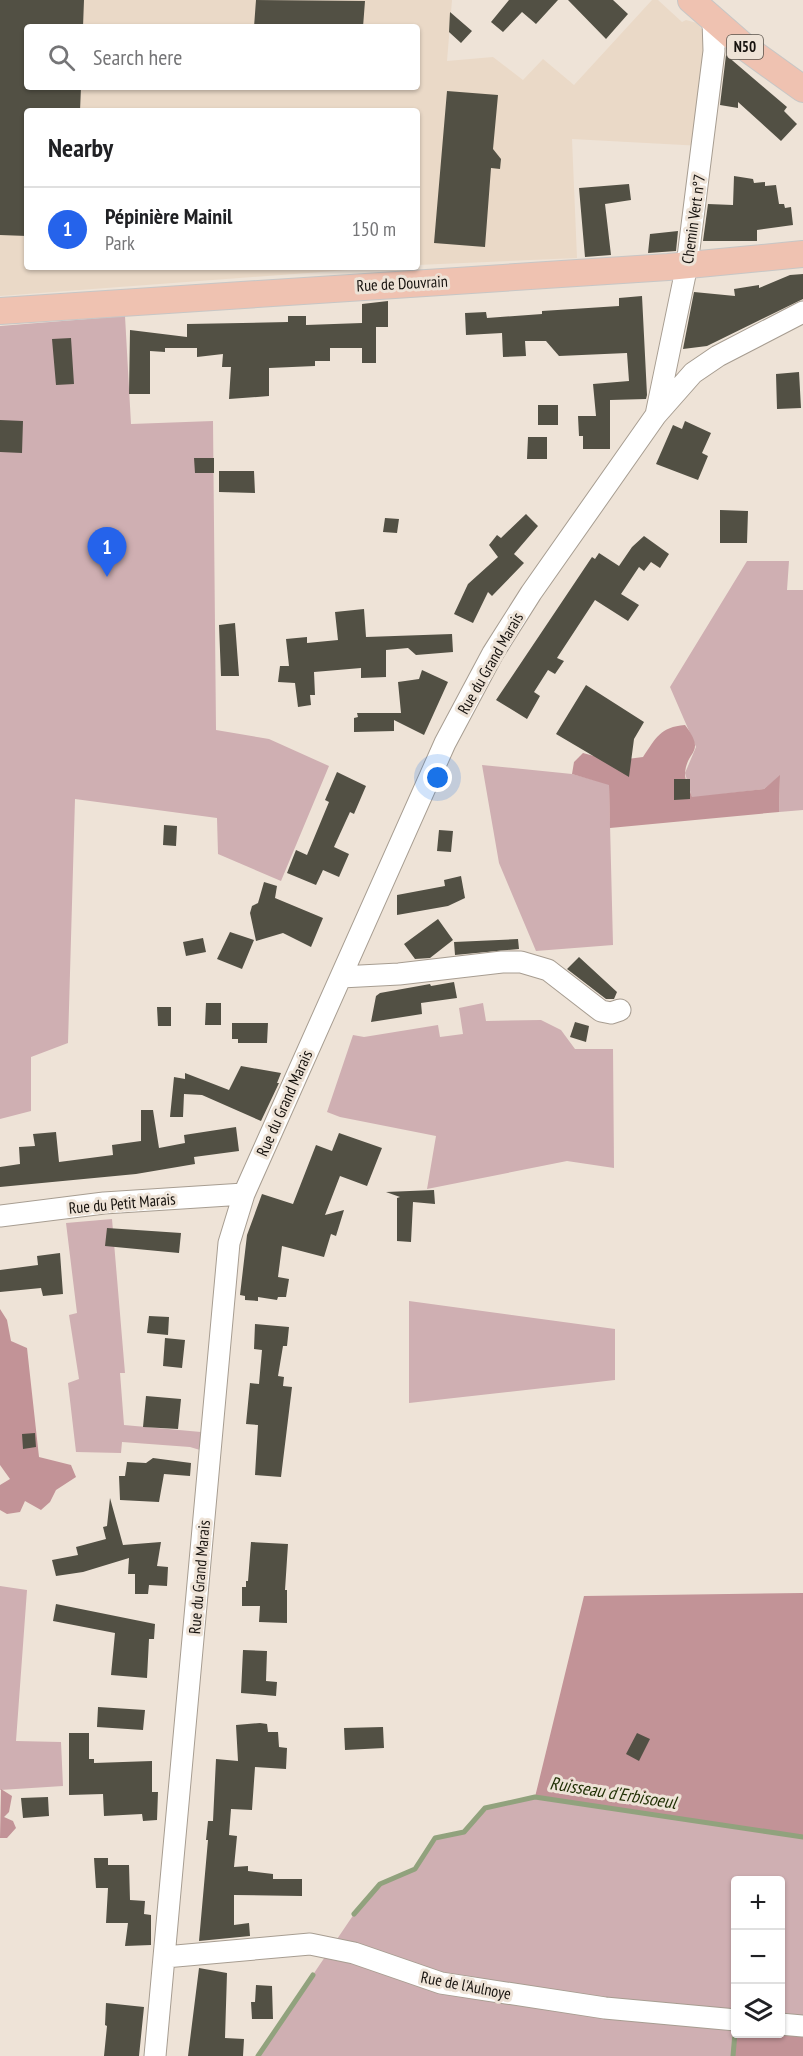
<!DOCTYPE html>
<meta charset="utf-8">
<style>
:root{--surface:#fff;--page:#f2f2f2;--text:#202124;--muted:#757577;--line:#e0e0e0;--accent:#2563eb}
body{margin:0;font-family:"PT Sans Narrow",sans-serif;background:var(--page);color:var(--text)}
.controls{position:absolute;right:18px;bottom:18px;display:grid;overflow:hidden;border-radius:6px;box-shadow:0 2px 4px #0004}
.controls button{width:54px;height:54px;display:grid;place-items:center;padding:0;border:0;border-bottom:2px solid var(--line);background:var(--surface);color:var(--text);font:30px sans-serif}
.you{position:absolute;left:438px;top:778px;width:21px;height:21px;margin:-15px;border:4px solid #fff;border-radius:50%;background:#1a73e8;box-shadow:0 0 0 9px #1a73e833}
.badge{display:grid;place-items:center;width:39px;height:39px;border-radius:50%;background:var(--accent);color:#fff;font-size:20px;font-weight:700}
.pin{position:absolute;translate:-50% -50px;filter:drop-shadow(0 2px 3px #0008)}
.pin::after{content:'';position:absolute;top:32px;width:21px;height:18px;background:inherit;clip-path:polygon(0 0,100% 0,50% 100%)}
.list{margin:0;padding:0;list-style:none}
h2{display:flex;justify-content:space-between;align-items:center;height:78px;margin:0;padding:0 24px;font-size:26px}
h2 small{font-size:20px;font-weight:400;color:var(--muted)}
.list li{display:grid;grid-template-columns:39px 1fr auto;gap:18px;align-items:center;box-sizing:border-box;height:84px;padding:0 24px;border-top:2px solid var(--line)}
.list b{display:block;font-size:22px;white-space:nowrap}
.list p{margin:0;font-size:20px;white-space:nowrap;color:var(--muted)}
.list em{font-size:20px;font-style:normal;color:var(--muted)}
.icon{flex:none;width:33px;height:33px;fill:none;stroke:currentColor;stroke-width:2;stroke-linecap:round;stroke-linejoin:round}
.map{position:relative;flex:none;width:803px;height:2056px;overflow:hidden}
.search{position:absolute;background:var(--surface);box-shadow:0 2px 4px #0004;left:24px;top:24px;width:396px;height:66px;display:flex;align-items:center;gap:15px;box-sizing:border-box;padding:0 21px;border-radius:6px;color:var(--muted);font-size:22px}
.panel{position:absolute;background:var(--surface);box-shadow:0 2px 4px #0004;left:24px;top:108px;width:396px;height:162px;border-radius:6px}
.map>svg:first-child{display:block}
</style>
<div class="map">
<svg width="803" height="2056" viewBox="0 0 803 2056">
<rect width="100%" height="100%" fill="#eee3d7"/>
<path fill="#ead9c7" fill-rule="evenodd" d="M0,0H452L447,61L493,57L523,80L543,59L574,85L652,0H658L682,22L686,20L697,23L706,34L702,146L572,139L577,258L417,265V111H27V267H388L0,296ZM27,27H417V87H27Z"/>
<path fill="#cfafb2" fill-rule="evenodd" d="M125,316L131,424L213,421L216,730L269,739L329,766L281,881L218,854L217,818L75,799L68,1043L31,1057V1111L0,1119V326Z
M747,561H789L787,590H803V810L779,812L780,776L764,789L692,798L685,773L696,747L670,687Z
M482,765L572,774L609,784L613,945L536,951L499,863Z
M483,1003L486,1021L541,1020L561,1030L575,1049H613L614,1168L567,1161L427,1189L436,1136L340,1117L327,1112L353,1035L364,1037L438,1025L440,1037L463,1034L459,1008Z
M112,1219L125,1373H120L124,1425L212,1433L210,1453L190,1447L122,1442L121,1453L76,1452L68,1383L79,1379L69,1315L77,1313L66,1223Z
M409,1301L615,1329V1380L409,1403Z
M0,1586L27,1590L16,1741L61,1742L63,1786L0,1790Z
M535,1797L803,1837V2056H258L354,1914L380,1884L415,1869L435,1838L464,1832L485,1808ZM736,1880H780V2034H736Z"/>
<path fill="#c29397" d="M685,725C707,754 686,750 685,774C685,781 690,791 692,797L764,789L780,775L779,812L610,828L609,785L572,774L574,762L583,753L612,761L643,757C656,738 660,727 685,725Z
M0,1309L7,1320L11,1341L27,1348L39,1457L71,1465L76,1477L56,1490L50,1502L41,1510L25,1501L20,1512L7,1514L0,1510V1485L10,1479L0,1465Z
M803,1593V1837L535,1797L584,1596Z
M1,1789L12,1796L9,1812L4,1817L13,1821L16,1828L7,1838H0Z
M803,2026V2056H733L735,2030L736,2034H780Z"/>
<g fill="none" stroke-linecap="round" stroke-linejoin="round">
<path stroke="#91a27d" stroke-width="5" d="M354,1914L380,1884L415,1869L435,1838L464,1832L485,1808L535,1797L803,1837
M258,2056L313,1975
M733,2056L735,2033"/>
</g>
<path fill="#525044" d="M0,0H84L83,27H27V87H81L80,111H27V236L0,235Z
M256,0L365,1L363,27H254Z
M509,0H558L536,24L522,12L503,32L491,22Z
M568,0H613L628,14L606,39Z
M450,12L472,31L461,43L449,32Z
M726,55L787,107L784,111L797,124L781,141L738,102V108L720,105Z
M447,91L498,95L493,149L501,159L500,169L491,168L485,247L434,243Z
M734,176L753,179L754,183L765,182V186L776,185L779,204H784L785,208L791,207L793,225L757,230V241H703L708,204L733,205Z
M629,184L631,200L605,204L611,255L585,257L579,188Z
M678,231L676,251L648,253L650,234Z
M803,274V299L707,346L683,349L694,292L735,296L734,289L759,285V288L790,275Z
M642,296L647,395L646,399L610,400V449H583V436H579L578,416H596L593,384L629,381L627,353L559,356L546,341H525L526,356L503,357L502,333L466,335L465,313L486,312L487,318L542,314V311L619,306V298Z
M388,301V327H376V363H362V348H330V361H315V366L269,368V396L229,399L231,367H222L223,354L197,357V348H165V352L150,351V394H129L130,330L187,337V324L288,322V316H306V325L362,323V304Z
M71,338L74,384L56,385L52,339Z
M799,372L801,408L777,409L776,374Z
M538,405H558V425H538Z
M0,420L23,421L22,453L0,452Z
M685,421L711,433L702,453L708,456L698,480L656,464L673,425L682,429Z
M528,437H547V459H527Z
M194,458H214V473H195Z
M219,471H254L255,493L219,492Z
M720,510L748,511L747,543H720Z
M526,514L538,526L514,554L524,563L492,596L488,592L473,623L454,614L468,584L498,557L489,545L497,535L501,538Z
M385,518L399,519L397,533L383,532Z
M644,536L669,554L660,568L651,562L644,571L639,567L621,594L639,605L628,621L595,600L557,658L564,661L555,674L548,670L534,692L540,696L527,719L496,700L592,557L595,559L599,553L619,566L632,547Z
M364,609L366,637L452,634L453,652L416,655L408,648L386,650V677L361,678V668L314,672L315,695H310L311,705L298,707L295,683L278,682L280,666H289L286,639L307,637V643L338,640L335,612Z
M235,623L239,676H221L219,625Z
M422,670L448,682L424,735L394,720V731L354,732V718L358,717L357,713H401L398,682L419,679Z
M586,685L644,722L634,739L629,777L556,734Z
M337,772L366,786L354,814L350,812L334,847L349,854L339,877L323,870L316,885L287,873L296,850L307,855L329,802L325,800Z
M674,779H690V799L674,800Z
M164,825L177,826L176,846L163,845Z
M439,830L453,831L451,852L437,851Z
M461,876L465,898L448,906L397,915V895L445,886L444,880Z
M264,882L277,886L275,898L323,918L311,947L283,933L256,941L250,913L252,906L258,903Z
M438,919L453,940L430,958L415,959L404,944Z
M230,932L254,940L242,969L217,959Z
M203,938L206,952L186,956L183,942Z
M518,939L519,949L455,955L454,942Z
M579,957L617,992L614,999H606L567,969Z
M454,982L457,998L421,1003L422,1014L371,1022L376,996L380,993L430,984L431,986Z
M206,1003H221V1025H205Z
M157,1007H171V1026H158Z
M575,1022L589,1026L586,1042L570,1037Z
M232,1023H268L267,1043H238V1039H232Z
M241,1066L281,1073L277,1083H279L261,1121L202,1095L184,1094L183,1117H170L174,1077L185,1079V1073L229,1090Z
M141,1110H153L159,1148L185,1143L184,1135L236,1127L239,1151L194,1157L195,1164L136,1174L0,1187V1167L20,1164L19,1147L35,1146L33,1134L56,1132L59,1162L113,1155L112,1145L141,1141Z
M339,1133L382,1148L367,1186L340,1176L325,1215L344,1210L336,1236L331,1234L324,1257L282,1246L278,1277L289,1279L286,1297H278L277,1300L258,1297V1301L245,1300V1296L240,1295L247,1235L262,1194L293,1204L316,1145L332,1151Z
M434,1190L435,1204L413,1202L411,1242L397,1241V1198L400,1197L386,1192Z
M107,1228L181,1233L179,1253L105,1246Z
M60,1253L63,1294L43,1296L41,1288L0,1292V1270L38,1265L37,1256Z
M149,1316L169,1317L168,1335L147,1333Z
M255,1324L289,1327L287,1346H283L278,1376L284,1377L283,1386L292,1387L281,1477L255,1475L258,1425L246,1424L250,1383L259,1384L262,1350L254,1349Z
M165,1338L185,1340L182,1368L163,1366Z
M146,1396L181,1399L178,1429L143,1427Z
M35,1433L36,1447L23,1449L22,1434Z
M153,1458L191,1463L190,1476L164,1474L159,1502L120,1500L119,1476H125L127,1462L146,1463Z
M110,1498L123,1545L161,1542L157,1566L168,1567L167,1586L149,1585L148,1594H135V1574H128L129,1558L83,1572L56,1576L52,1560L78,1555L76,1547L106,1539L103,1527L107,1526Z
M251,1542L288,1544L285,1590H287V1623L259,1622L260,1606H242V1587H246V1581H248Z
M56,1604L155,1624L154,1639H149L147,1678L111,1675L115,1633L53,1621Z
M243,1650L267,1651L266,1681L277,1682L276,1696L241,1693Z
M98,1707L145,1710L143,1730L97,1727Z
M260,1723L267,1724L268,1732H278L279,1747L287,1748L286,1769L255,1767L252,1810L231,1809L229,1835L237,1836L234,1867L248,1866V1871L273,1874V1879H302V1896L234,1895V1925L249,1923L250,1936L199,1941L208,1840H206L208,1821H213L216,1759L238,1761L236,1725Z
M383,1727L384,1748L345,1750L344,1728Z
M69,1733H89V1759H94V1763L152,1761V1792H158L157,1820L143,1821L142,1814L104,1816L103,1794L69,1795Z
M637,1733L650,1739L639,1761L626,1754Z
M48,1797L49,1816L23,1818L21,1798Z
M94,1858H108V1865H129L130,1900L145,1901L144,1914L151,1915V1945L125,1946L128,1923H106L108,1888H96Z
M199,1968L227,1973L225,2038L244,2039L243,2056H188Z
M256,1985L272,1986L273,2019H252L251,2002H255Z
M106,2003L144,2007L139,2056H104L107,2026L105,2025Z"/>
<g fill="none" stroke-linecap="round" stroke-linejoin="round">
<g stroke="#a79d91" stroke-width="23">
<path id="minor" d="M656,415L687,265L714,51L713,20
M341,977L399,974L502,962H521L548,970L601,1011L611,1013L620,1010
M0,1216L104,1203L244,1194
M165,1957L310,1944L354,1953L441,1983L605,2008L736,2020
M780,2024L803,2026
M155,2056L229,1243L244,1194L445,743L493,653L531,593L656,415L693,373L718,356L803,312"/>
</g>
<g stroke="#c7c6c5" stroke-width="28">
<path id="major" d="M691,0L746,48L803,89
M0,311L668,267L803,254"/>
</g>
<use href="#minor" stroke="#fff" stroke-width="21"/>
<use href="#major" stroke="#efc2b1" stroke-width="26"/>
</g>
<g text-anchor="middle" stroke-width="6" stroke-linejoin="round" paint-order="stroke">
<rect fill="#eee3d7" stroke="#57514a" stroke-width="1.5" x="727" y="35" width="36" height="24" rx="4.5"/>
<g font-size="15" font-weight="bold" fill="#16120e">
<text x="745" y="52">N50</text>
</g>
<g font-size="16" fill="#16120e" stroke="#eee3d7">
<text transform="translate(693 219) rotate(-82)" y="6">Chemin Vert n°7</text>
<text transform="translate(402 283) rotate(-3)" y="6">Rue de Douvrain</text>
<text transform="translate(490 663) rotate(-60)" y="6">Rue du Grand Marais</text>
<text transform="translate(284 1103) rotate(-66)" y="6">Rue du Grand Marais</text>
<text transform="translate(122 1203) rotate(-5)" y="6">Rue du Petit Marais</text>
<text transform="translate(199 1577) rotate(-85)" y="6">Rue du Grand Marais</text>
<text transform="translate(466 1985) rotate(11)" y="6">Rue de l'Aulnoye</text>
</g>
<g font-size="18" font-style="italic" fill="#1f2f03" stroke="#eee3d7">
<text transform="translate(613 1793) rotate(9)" y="6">Ruisseau d'Erbisoeul</text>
</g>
</g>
</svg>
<div class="controls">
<button>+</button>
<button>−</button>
<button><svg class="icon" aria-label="layers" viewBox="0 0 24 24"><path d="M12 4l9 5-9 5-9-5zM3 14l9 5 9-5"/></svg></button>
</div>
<div class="you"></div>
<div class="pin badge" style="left:107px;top:577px">1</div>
<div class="search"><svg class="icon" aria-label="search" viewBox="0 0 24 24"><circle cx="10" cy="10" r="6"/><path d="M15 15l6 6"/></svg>Search here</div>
<section class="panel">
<h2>Nearby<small></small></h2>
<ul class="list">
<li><span class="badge">1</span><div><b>Pépinière Mainil</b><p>Park</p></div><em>150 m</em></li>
</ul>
</section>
</div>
